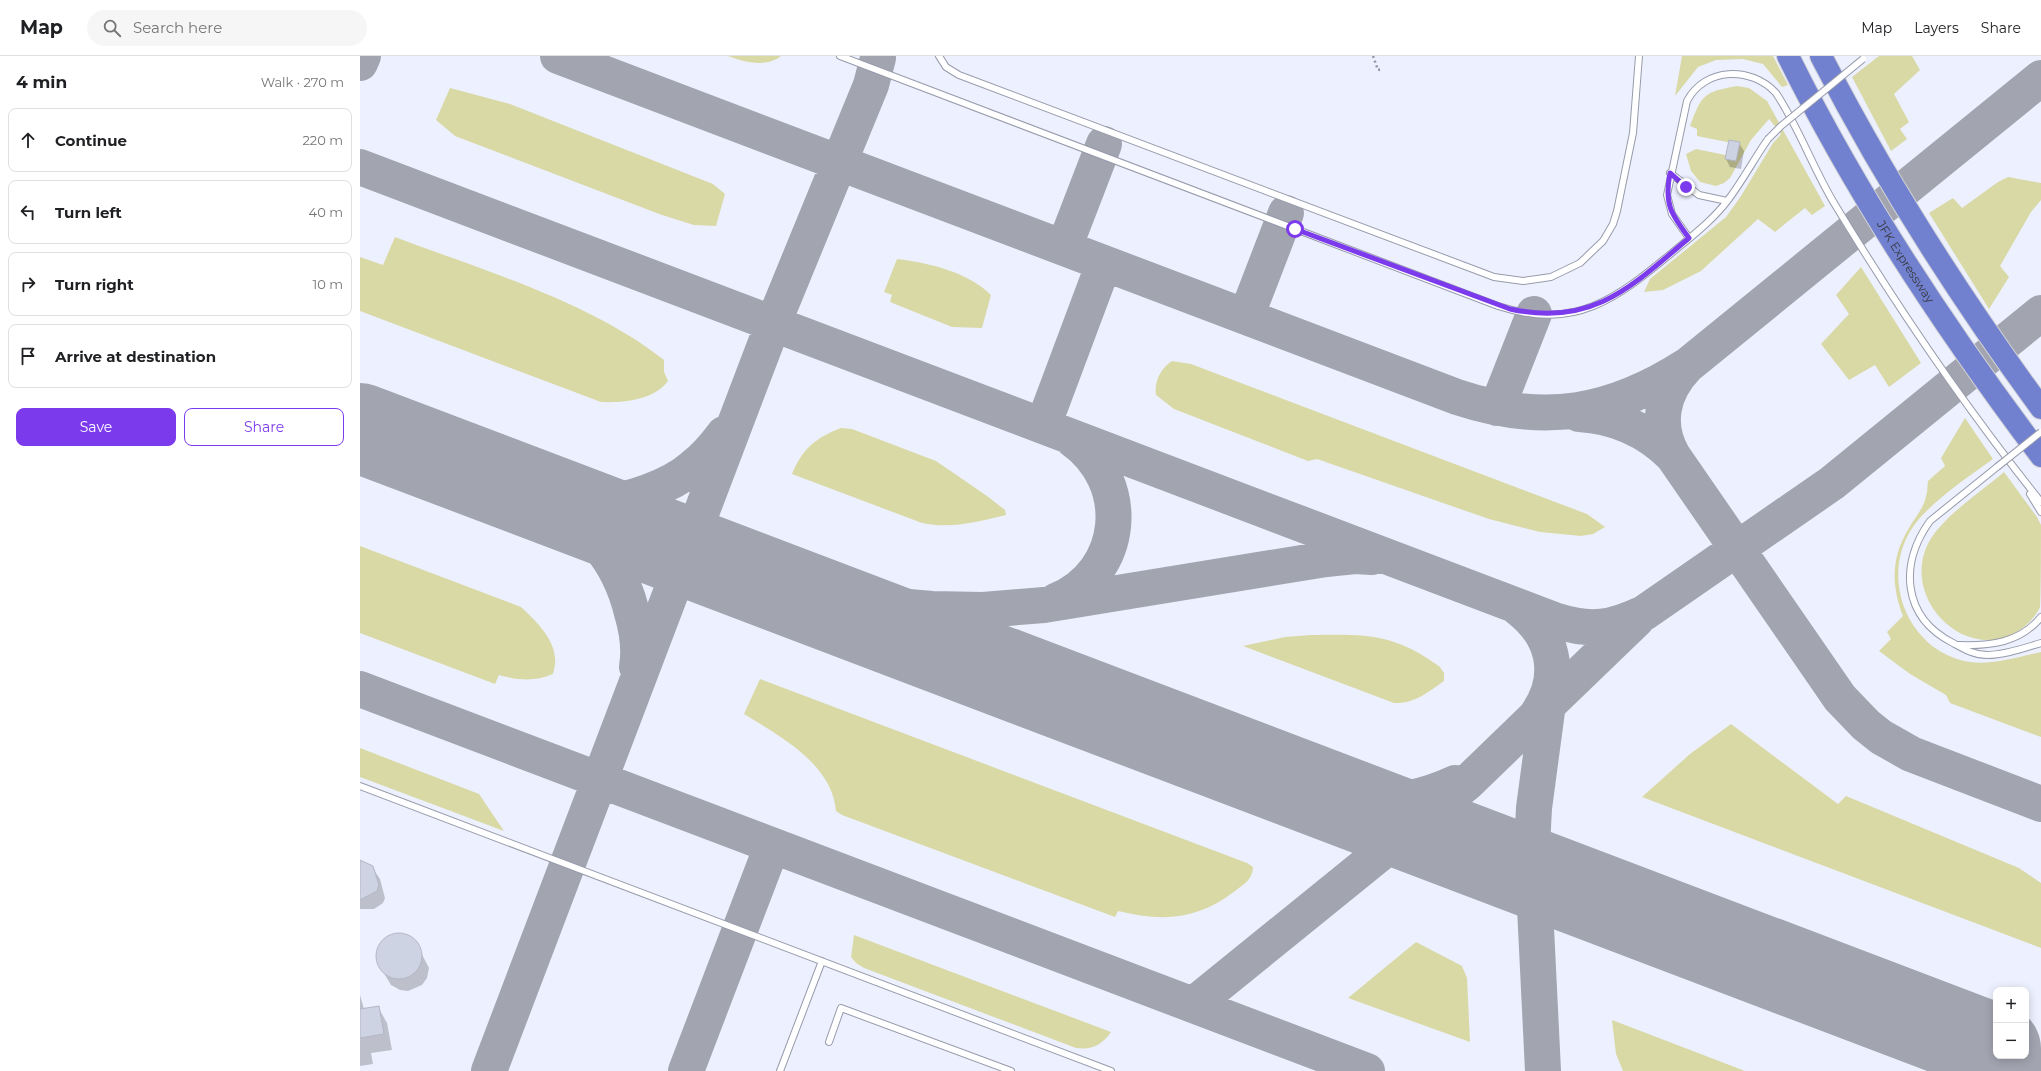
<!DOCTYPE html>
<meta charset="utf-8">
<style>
:root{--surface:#fff;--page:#f6f6f6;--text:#202124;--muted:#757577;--line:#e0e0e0;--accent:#7c3aed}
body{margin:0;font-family:Montserrat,sans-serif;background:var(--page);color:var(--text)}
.controls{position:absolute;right:12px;bottom:12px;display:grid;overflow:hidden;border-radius:8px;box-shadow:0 2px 10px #0003}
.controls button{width:36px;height:36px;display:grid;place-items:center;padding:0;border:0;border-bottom:1px solid var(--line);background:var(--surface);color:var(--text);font:20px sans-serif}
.stop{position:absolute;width:12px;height:12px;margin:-9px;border:3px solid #7c3aed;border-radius:50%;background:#fff}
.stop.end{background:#7c3aed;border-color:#fff;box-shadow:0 1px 4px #0008}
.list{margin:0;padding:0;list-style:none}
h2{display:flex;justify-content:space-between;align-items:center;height:52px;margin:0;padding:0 16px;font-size:17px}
h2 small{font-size:13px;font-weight:400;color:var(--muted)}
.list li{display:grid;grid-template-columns:26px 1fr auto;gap:12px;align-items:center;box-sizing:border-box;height:64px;margin:0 8px 8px;padding:0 8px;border:1px solid var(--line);border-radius:8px}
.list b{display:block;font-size:15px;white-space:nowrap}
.list em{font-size:13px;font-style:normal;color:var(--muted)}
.actions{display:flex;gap:8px;padding:12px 16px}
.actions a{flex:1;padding:9px 0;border:1px solid var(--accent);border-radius:8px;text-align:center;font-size:14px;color:var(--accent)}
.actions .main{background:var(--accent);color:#fff}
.icon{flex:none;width:22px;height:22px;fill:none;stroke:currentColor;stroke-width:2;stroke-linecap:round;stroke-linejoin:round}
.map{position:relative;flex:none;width:1681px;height:1015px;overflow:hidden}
header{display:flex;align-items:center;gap:24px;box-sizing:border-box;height:56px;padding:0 20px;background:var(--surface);border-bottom:1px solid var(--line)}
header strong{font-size:19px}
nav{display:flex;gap:22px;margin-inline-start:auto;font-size:14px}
.search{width:280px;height:36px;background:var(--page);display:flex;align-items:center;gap:10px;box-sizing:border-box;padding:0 14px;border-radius:22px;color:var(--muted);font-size:15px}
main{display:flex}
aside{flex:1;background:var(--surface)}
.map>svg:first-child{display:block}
</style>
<header>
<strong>Map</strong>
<div class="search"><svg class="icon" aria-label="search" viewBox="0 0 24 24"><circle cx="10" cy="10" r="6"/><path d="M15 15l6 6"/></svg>Search here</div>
<nav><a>Map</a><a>Layers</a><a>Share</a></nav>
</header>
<main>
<aside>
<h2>4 min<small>Walk · 270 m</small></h2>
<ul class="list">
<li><svg class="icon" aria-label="ahead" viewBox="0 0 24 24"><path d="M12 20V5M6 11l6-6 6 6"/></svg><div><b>Continue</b></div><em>220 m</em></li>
<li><svg class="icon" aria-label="left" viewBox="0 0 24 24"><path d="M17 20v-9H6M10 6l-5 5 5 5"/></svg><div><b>Turn left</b></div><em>40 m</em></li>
<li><svg class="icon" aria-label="right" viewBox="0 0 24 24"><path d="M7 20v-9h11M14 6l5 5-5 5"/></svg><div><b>Turn right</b></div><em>10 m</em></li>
<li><svg class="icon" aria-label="arrive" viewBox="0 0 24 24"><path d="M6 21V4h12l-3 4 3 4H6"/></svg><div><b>Arrive at destination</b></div></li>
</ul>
<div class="actions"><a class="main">Save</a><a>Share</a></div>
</aside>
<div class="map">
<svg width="1681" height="1015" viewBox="0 0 1681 1015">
<rect width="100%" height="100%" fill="#edf0fe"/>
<path fill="#d9d9a6" d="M368,0H421C406,12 384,6 368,0Z
M1322,0H1413L1428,29L1422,31L1403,8L1383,3L1356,4L1338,11L1315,40Z
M1519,0H1552L1560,14L1534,38L1549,66L1540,73L1547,83L1531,95L1492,21Z
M1377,30L1389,32L1407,45L1465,150L1452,159L1445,152L1415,176L1398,163L1341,215L1303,234L1284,236L1290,223L1366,161L1381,140L1413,87L1421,78L1409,63L1391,84L1370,122L1364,127L1356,130L1340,126L1331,115L1326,98L1336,93L1375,101L1377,88L1337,80V73L1330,70C1342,38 1344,36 1377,30Z
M90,32L150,48L353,128L365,138L356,170L334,169L302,159L95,80L76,64Z
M1648,121L1681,127V144L1671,156L1640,210L1649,221L1629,253L1569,157L1593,142L1602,152L1638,126Z
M35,181C122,214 231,246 304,304V316L308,325C294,344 263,347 241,346L0,255V201L23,209Z
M537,203C569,207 608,216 631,239L622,272L592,271L530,246L532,239L524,236Z
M1501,211L1561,307L1529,331L1515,309L1489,324L1461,288L1489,258L1476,239Z
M812,305L831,308L1227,458L1245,471L1233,478L1221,480L1180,476L1129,463L957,403L948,405L814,353L796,339C794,325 801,312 812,305Z
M1605,362L1633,403C1608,421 1566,449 1551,474C1519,525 1550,597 1610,606C1634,609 1657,601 1681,596V681L1590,647L1586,639L1550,618L1519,595L1531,583L1527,576L1543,560C1531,529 1531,501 1549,472C1555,461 1564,452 1566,440C1568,435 1567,430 1568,425L1585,410L1581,402Z
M481,372L492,373L576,405L627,440L645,454L646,459C617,466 591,473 562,467L432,418C442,393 457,381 481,372Z
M1644,416L1677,461L1681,469C1681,483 1681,543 1680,551C1677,558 1671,565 1665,570C1611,615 1536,543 1570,484C1586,458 1621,436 1644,416Z
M0,490L161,551C175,564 194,582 195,602C196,607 194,613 193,618C174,626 158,624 139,619L135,628L0,577Z
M951,579C1006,578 1034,577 1080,611L1084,617V625C1068,636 1055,648 1034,647L883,590L925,581Z
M400,623L887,807L893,811C893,823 884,828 875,835C838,864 802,866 758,855L755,861L482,759L476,755C472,708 421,681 384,658Z
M1371,668L1478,748L1486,740L1659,812L1681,827V892L1282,741L1330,698Z
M0,692L119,738L144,775L0,721Z
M494,879L751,976C742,989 732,994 716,992L504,912L496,907L491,901Z
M1056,886L1102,910L1107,922L1110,986L988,942Z
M1252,964L1385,1015H1263L1256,998Z"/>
<path fill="#0003" d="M1379,87L1384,95L1381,113L1370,111L1366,103Z
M0,806L12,811L20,823L25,842L23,847L14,853H0Z
M41,878L55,885L69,912L67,922L62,929L48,935L40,934L31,929L19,909L17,899L24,885L30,880Z
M0,939L4,953L18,951L27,967L32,994L11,997L13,1008L0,1010Z"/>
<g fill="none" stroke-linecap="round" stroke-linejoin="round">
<path stroke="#a2a5b0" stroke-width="36" d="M198,0L1097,341C1184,370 1252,358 1328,309L1681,22
M0,7L3,0
M0,111L1197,565C1232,576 1252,572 1284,557L1472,427L1681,257
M704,192L744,88
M886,261L926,157
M1137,352L1174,258
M1219,358C1256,360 1287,374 1313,400L1480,642L1506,669L1521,681L1551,698L1681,748
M683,370L744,207
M60,392C86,401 111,411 137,421C169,433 202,447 237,447C266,446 310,431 333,411C345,402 355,390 364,378
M1313,400C1295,369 1302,336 1326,311
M180,445C228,468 259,503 272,557C277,574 280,593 277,611
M270,471L394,518L455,537L513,548L572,553L623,554L684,549L966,503L995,500L1012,501
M696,545C766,516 773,426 712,383
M1157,551C1193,578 1204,618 1178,657
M0,633L1007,1015
M850,692C879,703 908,713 936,724C957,731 978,740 1000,744C1032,749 1067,740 1095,727
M1035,768L1146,811C1160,823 1170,836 1175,855
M833,949L1107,727L1277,563
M1622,984L1636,989
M1648,1000L1681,1012
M129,1015L413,268L511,29L518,2
M326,1015L412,790
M1183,1015L1172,790L1174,752L1189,640"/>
<path stroke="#a2a5b0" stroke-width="90" d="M0,372L1636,993"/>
</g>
<path fill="#ced3e3" stroke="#b2b6c6" d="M1369,84L1380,86L1376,105L1365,103Z
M0,804L13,810L19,829L17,835L0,844Z
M16 900a23 23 0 1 1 46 0a23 23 0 1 1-46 0Z
M19,950L24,978L0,982V953Z"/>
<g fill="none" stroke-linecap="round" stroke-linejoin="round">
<g stroke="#979bab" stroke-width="8">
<path id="lane" d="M480,0L1138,250C1216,275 1256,243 1313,196C1332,180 1353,164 1368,144C1383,124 1394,103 1408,83
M579,0L586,11L599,19L1134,221L1163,225L1191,221L1220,207L1243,185L1253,168L1257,155L1273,77L1279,0
M1310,117L1339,139L1367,145
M1329,182L1312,158L1307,139L1327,45C1345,11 1391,10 1416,37C1439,72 1453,112 1474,147C1537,251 1605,351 1681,446
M1637,411L1570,465C1539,508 1542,561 1593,587C1604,593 1614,599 1627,599C1645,599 1664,592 1681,587
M1670,438L1681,456
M1599,589C1630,590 1660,587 1681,561
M0,730L751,1015
M469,986L481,952L651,1015
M420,1015L462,905"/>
</g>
<g stroke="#d3d3d5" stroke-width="24">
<g id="highway">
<path id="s1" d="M1428,0C1498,142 1586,274 1681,400"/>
<path d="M1461,0C1524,123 1599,240 1681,352"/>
</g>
</g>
<path stroke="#92959f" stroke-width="2.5" stroke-dasharray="2 3" stroke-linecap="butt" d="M1013,0L1018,14L1022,13"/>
<use href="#lane" stroke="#fff" stroke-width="6"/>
<use href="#highway" stroke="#7181d0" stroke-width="22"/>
<g stroke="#979bab" stroke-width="8" stroke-linecap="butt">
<path id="lane-bridge" d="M1408,83L1421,70L1503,3
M1637,411L1681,376"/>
</g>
<use href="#lane-bridge" stroke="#fff" stroke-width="6"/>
</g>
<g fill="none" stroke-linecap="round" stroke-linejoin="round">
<path stroke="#7c3aed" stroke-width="5" d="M935,173L1150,253C1232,271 1271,231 1329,182C1311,158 1304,148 1310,117L1326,131"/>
</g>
<g text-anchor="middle" stroke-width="4" stroke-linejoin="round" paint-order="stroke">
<g font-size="12" fill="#37393f" stroke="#fefefe">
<text dy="4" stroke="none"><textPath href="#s1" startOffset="237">JFK Expressway</textPath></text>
</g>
</g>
</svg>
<div class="controls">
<button>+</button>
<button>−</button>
</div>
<div class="stop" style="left:935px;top:173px"></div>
<div class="stop end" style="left:1326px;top:131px"></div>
</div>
</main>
